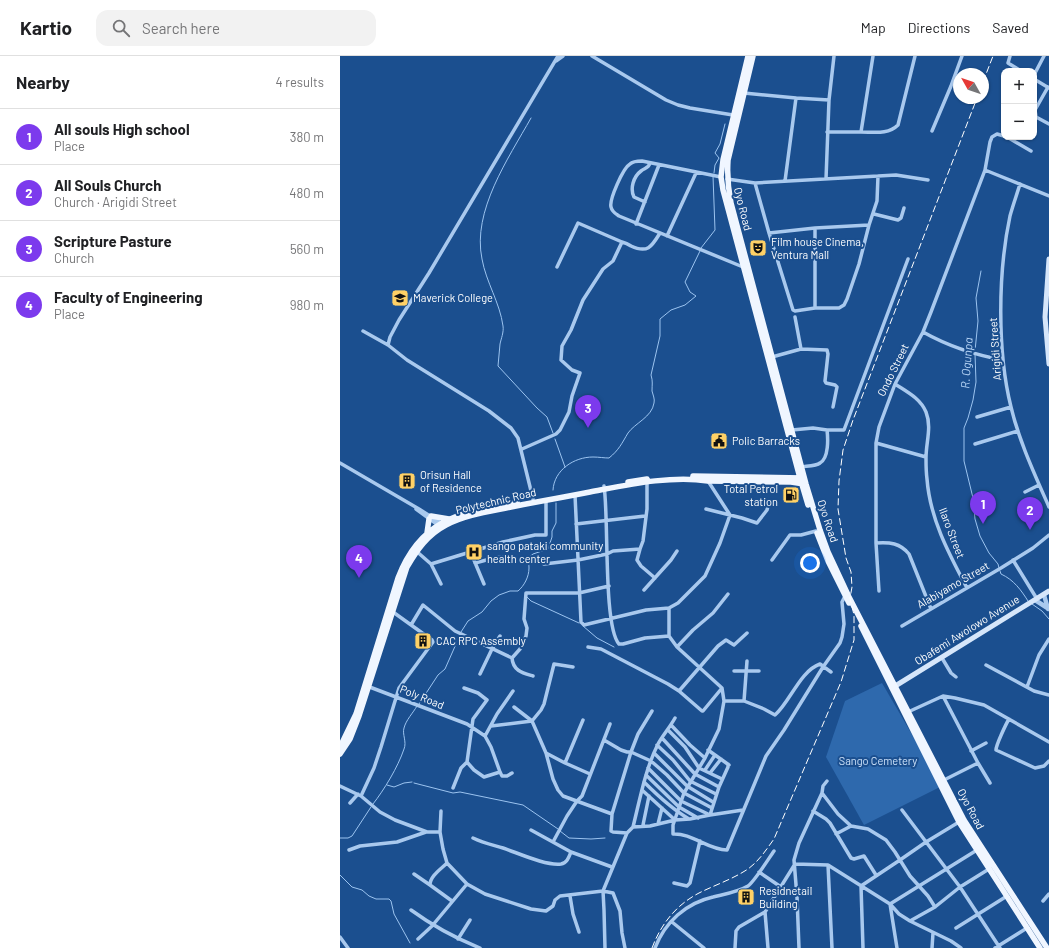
<!DOCTYPE html>
<meta charset="utf-8">
<style>
:root{--surface:#fff;--page:#f2f2f2;--text:#202124;--muted:#757577;--line:#e0e0e0;--accent:#7c3aed}
body{margin:0;font-family:Barlow,sans-serif;background:var(--page);color:var(--text)}
.controls{position:absolute;right:12px;top:12px;display:grid;overflow:hidden;border-radius:8px;box-shadow:0 1px 3px #0004}
.controls button{width:36px;height:36px;display:grid;place-items:center;padding:0;border:0;border-bottom:1px solid var(--line);background:var(--surface);color:var(--text);font:20px sans-serif}
.compass{position:absolute;left:613px;top:12px;width:36px;height:36px;border-radius:50%;background:var(--surface);box-shadow:0 1px 3px #0004;rotate:310deg}
.you{position:absolute;left:470px;top:507px;width:14px;height:14px;margin:-10px;border:3px solid #fff;border-radius:50%;background:#1a73e8;box-shadow:0 0 0 6px #1a73e833}
.badge{display:grid;place-items:center;width:26px;height:26px;border-radius:50%;background:var(--accent);color:#fff;font-size:13px;font-weight:700}
.pin{position:absolute;translate:-50% -33px;filter:drop-shadow(0 1px 2px #0008)}
.pin::after{content:'';position:absolute;top:21px;width:14px;height:12px;background:inherit;clip-path:polygon(0 0,100% 0,50% 100%)}
.list{margin:0;padding:0;list-style:none}
h2{display:flex;justify-content:space-between;align-items:center;height:52px;margin:0;padding:0 16px;font-size:17px}
h2 small{font-size:13px;font-weight:400;color:var(--muted)}
.list li{display:grid;grid-template-columns:26px 1fr auto;gap:12px;align-items:center;box-sizing:border-box;height:56px;padding:0 16px;border-top:1px solid var(--line)}
.list b{display:block;font-size:15px;white-space:nowrap}
.list p{margin:0;font-size:13px;white-space:nowrap;color:var(--muted)}
.list em{font-size:13px;font-style:normal;color:var(--muted)}
.icon{flex:none;width:22px;height:22px;fill:none;stroke:currentColor;stroke-width:2;stroke-linecap:round;stroke-linejoin:round}
.map{position:relative;flex:none;width:709px;height:892px;overflow:hidden}
header{display:flex;align-items:center;gap:24px;box-sizing:border-box;height:56px;padding:0 20px;background:var(--surface);border-bottom:1px solid var(--line)}
header strong{font-size:19px}
nav{display:flex;gap:22px;margin-inline-start:auto;font-size:14px}
.search{width:280px;height:36px;background:var(--page);display:flex;align-items:center;gap:10px;box-sizing:border-box;padding:0 14px;border-radius:12px;color:var(--muted);font-size:15px}
main{display:flex}
aside{flex:1;background:var(--surface)}
.map>svg:first-child{display:block}
</style>
<header>
<strong>Kartio</strong>
<div class="search"><svg class="icon" aria-label="search" viewBox="0 0 24 24"><circle cx="10" cy="10" r="6"/><path d="M15 15l6 6"/></svg>Search here</div>
<nav><a>Map</a><a>Directions</a><a>Saved</a></nav>
</header>
<main>
<aside>
<h2>Nearby<small>4 results</small></h2>
<ul class="list">
<li><span class="badge">1</span><div><b>All souls High school</b><p>Place</p></div><em>380 m</em></li>
<li><span class="badge">2</span><div><b>All Souls Church</b><p>Church · Arigidi Street</p></div><em>480 m</em></li>
<li><span class="badge">3</span><div><b>Scripture Pasture</b><p>Church</p></div><em>560 m</em></li>
<li><span class="badge">4</span><div><b>Faculty of Engineering</b><p>Place</p></div><em>980 m</em></li>
</ul>
</aside>
<div class="map">
<svg width="709" height="892" viewBox="0 0 709 892">
<rect width="100%" height="100%" fill="#1b4f8f"/>
<path fill="#2e69ad" d="M542,627L602,730L524,769L486,701L505,645Z"/>
<g fill="none" stroke-linecap="round" stroke-linejoin="round">
<path stroke="#9cc4f0" stroke-width="1" d="M191,62C168,103 132,155 142,203C146,226 160,247 163,270C164,276 161,283 160,288C159,295 159,303 158,310L197,352L207,361L213,377
M374,117L375,109L379,102L375,97L380,88L385,68
M361,192L375,174L373,120
M635,295L638,265L636,242L641,215
M635,298L636,326L633,344L628,362L624,372V405L633,442L635,463L640,480L649,497L658,508L659,512
M215,383L225,411
M213,434C214,414 234,401 253,401C259,401 264,402 269,402C279,394 282,387 288,377C295,367 312,361 314,347C315,343 313,339 312,335C312,329 313,325 311,319L320,280V263L331,254L345,249L356,240L350,236L345,226L360,195
M660,515L661,518C674,524 681,534 688,545
M187,541L191,545L239,567
M692,548L702,555L709,563
M243,570L257,582L274,591
M121,576L128,565L142,556L151,545L159,539L170,535H178C184,530 189,521 189,512C189,508 188,505 188,502L193,498L208,493L212,481V475L216,467V447
M79,648L98,619L105,613L120,579
M74,727L113,737L120,736L183,749L218,773
M47,729L54,731L64,727L72,726
M33,748C44,734 58,711 64,693C67,686 62,678 64,672C66,664 73,657 77,650
M220,775L229,782L251,783L265,782
M0,782H8L12,780L31,751
M0,819L12,831L22,834L29,840L36,843H49L51,845L54,858L70,887"/>
<path stroke="#a9c9ee" stroke-width="3.5" d="M252,0L326,44L338,49L350,52L393,59
M670,0L668,7L681,15
M216,5L223,0
M694,19L704,0
M694,23L709,32
M708,31L695,54L696,61L709,68
M404,37L456,42L445,125
M456,42L489,44L486,123
M489,44L494,0
M592,75L611,30L622,0
M487,76H521L533,0
M521,76C534,76 548,79 558,69L575,0
M667,81L691,95
M645,114L709,140
M381,121L302,105C298,105 293,105 290,108C283,112 269,144 271,151C272,156 276,158 279,160L403,211
M387,123L415,127L429,177L475,172V252L455,255L453,254L429,177
M415,127L556,119L588,124
M680,128C677,138 673,149 670,160C658,216 657,295 671,351C679,385 695,419 709,451
M305,146L294,141C290,133 293,121 301,115C305,112 309,112 310,107
M534,158L558,164L561,162L564,152
M296,168L319,109
M475,172L529,169
M327,180L356,117
M217,211L238,167L282,186
M475,252H499L504,249L507,243L519,208L529,169L537,145L538,120
M455,261L461,293
M23,275L48,289L67,304L149,355L171,372L178,382L193,443
M583,276C608,290 635,299 663,304
M48,289L50,281L59,264L89,217L218,0
M432,301L461,293L487,294L488,298L485,325L486,327L495,329L497,331L493,351
M555,328C567,336 580,342 586,356C592,371 586,386 586,402C586,409 586,416 587,423C590,463 609,498 627,532
M637,361L671,351
M452,374L473,372L487,374C488,382 489,402 480,407C476,410 467,410 461,411
M487,374H504L568,203
M536,387L586,401
M635,388L678,375
M182,393L216,378L220,374L229,356L232,340L240,317L232,314L221,304L222,290L231,274L243,244L263,213L273,205L282,186C286,187 288,188 291,190C308,198 312,190 320,177
M0,407L79,453L101,467
M307,426V453L303,485L300,493L297,504L301,510L315,522
M264,430C269,460 263,570 279,588H283L305,582L329,580
M685,436L699,429
M235,439L241,566L244,569L306,554L329,552L338,547L365,520L380,487L390,459L368,425
M76,453L98,469
M366,453L402,462L417,467L427,454L429,446
M236,468L305,460
M536,487C550,486 560,487 569,498L591,553
M132,490L131,497L144,528
M75,494L91,508L101,528
M432,504L450,479H461L476,475
M673,504L697,543
M135,507L154,502L172,500
M91,508L163,486L195,479H206V444
M204,508L238,504L267,498L273,495L300,493
M304,534L331,504L337,495
M539,535L536,487V387L539,371L555,328L583,276L591,256L645,114L650,86L652,81L657,78L664,80
M329,552V580L337,591L382,632L384,645L379,673L365,702L344,737L333,769V778C352,777 368,794 387,794L426,700L444,674L483,611L500,587L502,581L504,568L502,546L504,542L507,541
M71,569L83,549L115,575L172,602
M562,570L661,512L693,492L709,479
M248,591L261,593L328,628L339,635L362,655H363L382,632
M337,591L353,574L373,557L388,538
M172,602L180,593L186,580L187,572L184,563L186,537H239L269,530
M172,602C173,615 183,617 193,620
M602,602L611,617L616,621
M646,609L694,635L709,639
M394,615H419
M140,618L152,593L160,580
M27,630L127,668L145,680L151,691L160,716L162,720H167L172,717
M687,631L699,599L709,583
M339,635L378,590L386,584L394,589L407,577
M603,640L638,707L650,727
M384,645H404L424,653L435,659C450,646 460,615 480,608L491,616
M404,645L407,605
M174,651L192,665L206,697L213,723L218,734L223,740L272,758
M568,656L603,640L615,642L644,649L709,686
M669,663C666,668 656,689 656,694L695,712L704,710L709,705
M331,669L350,689L365,702
M151,670L192,665L201,654L204,648L214,608L233,611
M328,674L345,691L359,712L382,723
M145,680L157,658L173,635
M322,682L355,718L379,731
M264,684L281,694L287,696H291L311,705L327,719L344,737L372,752
M317,689L333,704L350,725L376,738
M368,694L389,709
M631,695L646,687
M206,697L225,707L250,718
M314,697L347,730L373,746
M127,706L134,714L144,721L160,716
M225,707L243,664
M308,712L341,745L370,759L379,731L388,711V708
M365,714L375,699
M370,717L381,703
M306,719L339,751L358,762
M604,724L638,707
M304,726C318,740 332,753 349,763
M0,730L21,740L40,756L55,764L87,776H100
M113,732L121,712L127,706L133,663L147,644L138,637L124,632
M302,734L335,764
M482,737L498,758L511,770L528,773L546,784L555,796L570,820L588,840L595,851
M21,740L34,712L41,691L59,632L93,586L92,584L53,556
M10,747L18,738
M562,754L620,831L660,892
M101,755L100,776L103,793L107,807L127,828L145,838L191,853L206,855L213,850L215,844L220,840L263,835L273,837L280,855L282,877L285,892
M473,755L486,763L490,767L511,802L514,803L524,800L536,819
M318,768L322,752
M303,769L309,740
M293,771C300,743 305,714 318,688C323,679 330,671 335,662
M191,774L231,796L272,811
M287,777L273,776L271,775L272,758L291,696L298,678L312,655
M496,778L511,770
M133,782C143,787 153,789 163,792C178,797 206,810 221,808C227,807 229,801 231,796
M213,786L227,760L237,745L242,740L270,668
M9,794L20,790L57,786L86,776
M107,807C101,813 90,820 90,829L112,845
M488,809L492,892
M419,816L441,831
M74,818L90,829
M334,827L347,830L350,827L360,785
M230,840L233,858L239,876
M703,845L709,838
M71,854C93,870 115,882 140,892
M425,856L428,892
M570,865L595,851L620,831L649,813
M332,866L364,892
M616,872L667,840
M0,881L8,892
M78,883L92,870L127,828
M118,883L130,864
M265,892L264,854L263,835L287,777L293,771L310,770L335,764L350,763L370,759L403,754
M315,892C325,866 346,847 373,841C385,838 398,836 408,830C414,826 429,802 434,795
M395,892L396,875L399,871L425,856L455,808L488,809L550,848L559,858L570,865L611,885L621,892
M459,892L457,841L454,804L459,787L482,737L483,730L487,725
M523,892L521,830L560,804L586,786L619,766
M557,892L550,848L637,794
M592,892L593,877
M655,892L687,872"/>
<path stroke="#a9c9ee" stroke-width="4.5" d="M704,539L708,553
M695,544L709,553"/>
<path stroke="#d6e6fa" stroke-width="5" d="M709,203L705,261L709,308
M552,632L709,535"/>
<path stroke="#f0f6ff" stroke-width="5.5" d="M408,0L383,104L381,121L383,134L460,422L468,449
M413,0L388,104C387,119 388,132 391,147L466,428L480,474L488,496L509,541L624,764L707,892
M353,420L463,422
M288,426L307,423
M91,460L109,463
M87,477L89,463
M477,477L488,505L509,547
M521,570L619,766L700,892
M0,691L16,658L58,522C81,462 120,457 177,446
M0,698L10,683L19,660L67,511C77,494 87,479 106,469C126,458 153,455 176,450C200,445 225,441 250,436C287,429 331,419 368,425L451,426L464,428"/>
<path stroke="#fff" stroke-width="1" stroke-dasharray="7 3" stroke-linecap="butt" d="M643,26L653,0
M312,892C321,868 336,849 359,837C375,829 393,823 408,813C419,805 426,794 434,783L501,626L514,584V559L510,542L512,531L511,516L506,502L498,453L499,425L503,394L513,364L637,42"/>
</g>
<defs>
<g id="theatre-square" transform="scale(0.9)"><rect x="-9" y="-9" width="18" height="18" rx="4" fill="#ffd166" stroke="#1b4f8f"/><path d="M-5-5.5Q0-4 5-5.5V0Q5 5 0 6Q-5 5-5 0ZM-3.3-2.5H-1v1.5H-3.3ZM1-2.5H3.3v1.5H1ZM-2.8 1Q0 5.5 2.8 1Z" fill="#111"/></g>
<g id="school-square" transform="scale(0.9)"><rect x="-9" y="-9" width="18" height="18" rx="4" fill="#ffd166" stroke="#1b4f8f"/><path d="M0-5L7-2L0 1L-7-2ZM-4 1L0 2.5L4 1V4Q0 6-4 4Z" fill="#111"/></g>
<g id="civic-square" transform="scale(0.9)"><rect x="-9" y="-9" width="18" height="18" rx="4" fill="#ffd166" stroke="#1b4f8f"/><path d="M-.6-6.5H3V-4.5H.6V-3L4-1V1h2V6H-6V1h2V-1L-.6-3ZM-1.2 2.5V6h2.4V2.5Z" fill="#111"/></g>
<g id="building-square" transform="scale(0.9)"><rect x="-9" y="-9" width="18" height="18" rx="4" fill="#ffd166" stroke="#1b4f8f"/><path d="M-4-6H4V6H1V3H-1V6H-4ZM-2.5-4.3h1.7v1.8h-1.7ZM.8-4.3h1.7v1.8H.8ZM-2.5-1h1.7V.8h-1.7ZM.8-1h1.7V.8H.8Z" fill="#111"/></g>
<g id="fuel-square" transform="scale(0.9)"><rect x="-9" y="-9" width="18" height="18" rx="4" fill="#ffd166" stroke="#1b4f8f"/><path d="M-5.5-6h7V0h2V4h1.3V-2.5L3-4.5l.8-.8L6-3V5H2.5V1h-1V6h-7ZM-4.2-4.7v3.2H.2V-4.7Z" fill="#111"/></g>
<g id="hospital-square" transform="scale(0.9)"><rect x="-9" y="-9" width="18" height="18" rx="4" fill="#ffd166" stroke="#1b4f8f"/><path d="M-5-5h3v3.5h4V-5h3V5h-3V1.5h-4V5h-3Z" fill="#111"/></g>
</defs>
<g fill-rule="evenodd">
<use href="#theatre-square" x="418" y="192"/>
<use href="#school-square" x="60" y="242"/>
<use href="#civic-square" x="379" y="385"/>
<use href="#building-square" x="67" y="425"/>
<use href="#fuel-square" x="451" y="439"/>
<use href="#hospital-square" x="134" y="496"/>
<use href="#building-square" x="83" y="585"/>
<use href="#building-square" x="406" y="841"/>
</g>
<g text-anchor="middle" stroke-width="4" stroke-linejoin="round" paint-order="stroke">
<g font-size="11" fill="#fff" stroke="#1b4f8f">
<text transform="translate(403 153) rotate(76)" y="4">Oyo Road</text>
<text transform="translate(655 293) rotate(-94)" y="4">Arigidi Street</text>
<text transform="translate(553 314) rotate(-64)" y="4">Ondo Street</text>
<text transform="translate(156 445) rotate(-13)" y="4">Polytechnic Road</text>
<text transform="translate(488 465) rotate(72)" y="4">Oyo Road</text>
<text transform="translate(612 477) rotate(69)" y="4">Ilaro Street</text>
<text transform="translate(613 529) rotate(-30)" y="4">Alabiyamo Street</text>
<text transform="translate(627 574) rotate(-32)" y="4">Obafemi Awolowo Avenue</text>
<text transform="translate(82 641) rotate(22)" y="4">Poly Road</text>
<text transform="translate(631 753) rotate(62)" y="4">Oyo Road</text>
</g>
<g font-size="11" fill="#fff" stroke="#1b4f8f" text-anchor="start">
<text x="431" y="190">Film house Cinema,<tspan x="431" dy="13">Ventura Mall</tspan></text>
<text x="73" y="246">Maverick College</text>
<text x="392" y="389">Polic Barracks</text>
<text x="80" y="423">Orisun Hall<tspan x="80" dy="13">of Residence</tspan></text>
<text x="438" y="437" text-anchor="end">Total Petrol<tspan x="438" dy="13">station</tspan></text>
<text x="147" y="494">sango pataki community<tspan x="147" dy="13">health center</tspan></text>
<text x="96" y="589">CAC RPC Assembly</text>
<text x="419" y="839">Residnetail<tspan x="419" dy="13">Building</tspan></text>
</g>
<g font-size="11" fill="#cfe3fa" stroke="#1b4f8f">
<text x="538" y="709">Sango Cemetery</text>
</g>
<g font-size="12" font-style="italic" fill="#b5d3f5" stroke="#1b4f8f">
<text transform="translate(627 307) rotate(-86)" y="4">R. Ogunpa</text>
</g>
</g>
</svg>
<div class="controls">
<button>+</button>
<button>−</button>
</div>
<svg class="compass" viewBox="-18 -18 36 36"><path d="M0-13l5 13h-10z" fill="#e53935"/><path d="M0 13l5-13h-10z" fill="#757577"/></svg>
<div class="you"></div>
<div class="pin badge" style="left:643px;top:468px">1</div>
<div class="pin badge" style="left:690px;top:474px">2</div>
<div class="pin badge" style="left:248px;top:372px">3</div>
<div class="pin badge" style="left:19px;top:522px">4</div>
</div>
</main>
